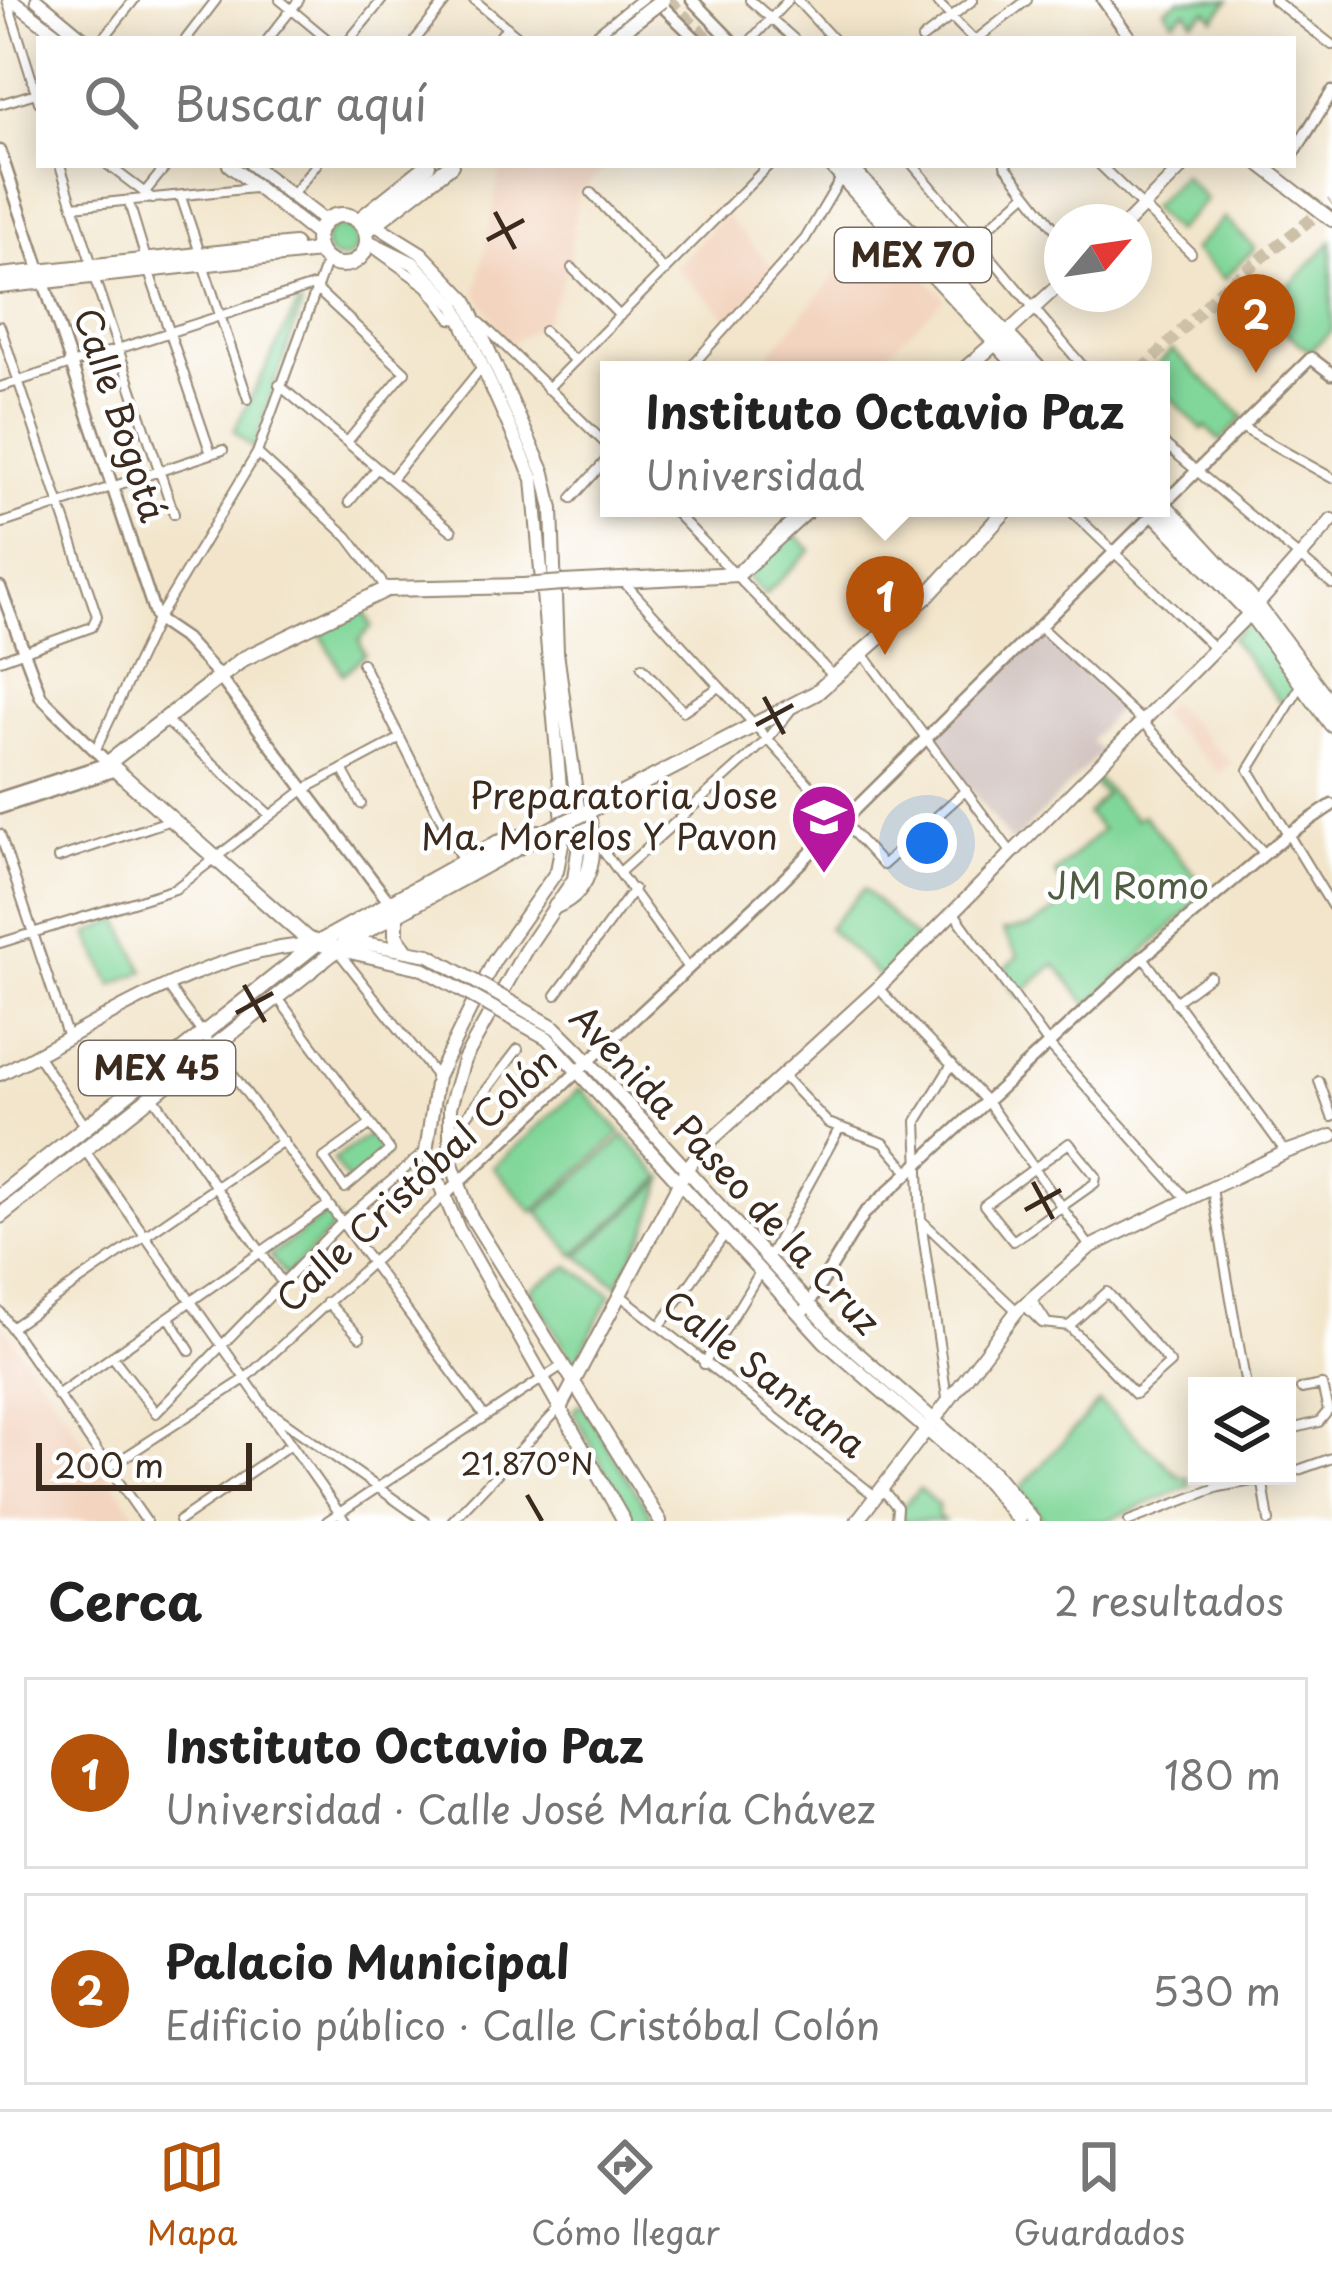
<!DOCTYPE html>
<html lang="es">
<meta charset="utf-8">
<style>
:root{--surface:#fff;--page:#f2f2f2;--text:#222;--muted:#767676;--line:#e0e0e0;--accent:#b45309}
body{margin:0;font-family:"Playpen Sans",sans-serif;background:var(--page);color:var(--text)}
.controls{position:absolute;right:36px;bottom:36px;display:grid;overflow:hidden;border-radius:0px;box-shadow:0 6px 30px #0003}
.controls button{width:108px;height:108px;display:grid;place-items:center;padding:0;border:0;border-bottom:3px solid var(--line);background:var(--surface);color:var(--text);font:60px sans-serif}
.compass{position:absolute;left:1044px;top:204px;width:108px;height:108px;border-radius:50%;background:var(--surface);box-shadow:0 6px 30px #0003;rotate:61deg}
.scale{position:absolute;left:36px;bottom:30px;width:216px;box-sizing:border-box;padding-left:12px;border:6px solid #3b2a1e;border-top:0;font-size:33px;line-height:42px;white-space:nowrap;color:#3b2a1e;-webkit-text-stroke:9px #fff;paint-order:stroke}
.you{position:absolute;left:927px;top:843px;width:42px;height:42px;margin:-30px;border:9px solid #fff;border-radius:50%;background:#1a73e8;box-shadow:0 0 0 18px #1a73e833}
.badge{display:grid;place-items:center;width:78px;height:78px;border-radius:50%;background:var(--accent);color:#fff;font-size:39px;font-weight:700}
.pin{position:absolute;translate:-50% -99px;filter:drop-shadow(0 3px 6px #0008)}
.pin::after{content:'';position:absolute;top:63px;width:42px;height:36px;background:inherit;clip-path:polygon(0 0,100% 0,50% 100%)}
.popup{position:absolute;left:600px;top:361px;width:570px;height:156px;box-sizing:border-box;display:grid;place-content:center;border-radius:0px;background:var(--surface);filter:drop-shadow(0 3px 9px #0005);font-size:39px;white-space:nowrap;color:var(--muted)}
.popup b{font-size:45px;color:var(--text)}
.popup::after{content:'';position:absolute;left:50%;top:100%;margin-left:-24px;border:24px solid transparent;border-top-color:var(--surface)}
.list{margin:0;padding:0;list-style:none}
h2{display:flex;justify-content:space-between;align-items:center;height:156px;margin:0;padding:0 48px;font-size:51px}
h2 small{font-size:39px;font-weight:400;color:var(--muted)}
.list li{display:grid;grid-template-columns:78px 1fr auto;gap:36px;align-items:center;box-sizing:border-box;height:192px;margin:0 24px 24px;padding:0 24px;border:3px solid var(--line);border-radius:0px}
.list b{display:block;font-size:45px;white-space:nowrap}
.list p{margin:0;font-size:39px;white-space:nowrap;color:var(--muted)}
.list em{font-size:39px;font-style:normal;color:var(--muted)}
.icon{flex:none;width:66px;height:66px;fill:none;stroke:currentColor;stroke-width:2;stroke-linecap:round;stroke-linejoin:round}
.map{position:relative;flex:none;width:1332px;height:1521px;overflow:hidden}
.search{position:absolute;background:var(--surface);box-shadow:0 6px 30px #0003;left:36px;right:36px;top:36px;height:132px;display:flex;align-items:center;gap:30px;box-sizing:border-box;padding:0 42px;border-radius:0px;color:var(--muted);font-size:45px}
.sheet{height:588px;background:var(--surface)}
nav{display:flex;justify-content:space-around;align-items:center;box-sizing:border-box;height:168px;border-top:3px solid var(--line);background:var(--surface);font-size:33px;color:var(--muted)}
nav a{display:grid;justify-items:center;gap:6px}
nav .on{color:var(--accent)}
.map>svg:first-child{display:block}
</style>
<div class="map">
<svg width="1332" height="1521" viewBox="0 0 1332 1521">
<rect width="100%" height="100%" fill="#fff"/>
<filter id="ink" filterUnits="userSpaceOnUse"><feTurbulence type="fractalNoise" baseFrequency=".00833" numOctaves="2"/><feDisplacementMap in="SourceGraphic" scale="24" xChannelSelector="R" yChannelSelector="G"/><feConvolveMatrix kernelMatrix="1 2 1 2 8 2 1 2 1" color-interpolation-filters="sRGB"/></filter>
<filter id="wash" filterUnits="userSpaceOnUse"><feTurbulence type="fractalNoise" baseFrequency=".004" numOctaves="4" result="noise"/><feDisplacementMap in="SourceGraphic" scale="48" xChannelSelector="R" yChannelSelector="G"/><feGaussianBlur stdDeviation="2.7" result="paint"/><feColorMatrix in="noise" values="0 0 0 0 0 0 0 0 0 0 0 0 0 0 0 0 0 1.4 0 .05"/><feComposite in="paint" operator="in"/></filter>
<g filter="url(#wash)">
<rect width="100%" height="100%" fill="#f2e5cb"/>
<path fill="#f3d4bf" d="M502,165H608L578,194L569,266L546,320L510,345L476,293Z
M725,215L774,269L730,320L675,267Z
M878,225L945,298L870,370H756Z
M1169,702L1231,762L1220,774L1157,714Z
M0,1322L71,1422L140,1521H0Z"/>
<path fill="#cfc0bb" d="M1039,632L1119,707L1091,740L1101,752L1012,844L931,737Z"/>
<path fill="#81d79a" stroke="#5e805c" stroke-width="3" d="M1180,0H1229L1214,19L1207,10L1193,21L1186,11L1173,21L1165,9Z
M1183,175L1206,200L1175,232L1150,208Z
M1224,218L1255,248L1224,279L1193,250Z
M325 243a16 16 0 1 1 32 0a16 16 0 1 1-32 0Z
M1332,241V331L1309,351L1263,313Z
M298,304L302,305L253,449L234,431Z
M1172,350L1244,417L1220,441L1206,427L1202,430L1161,388V370H1153Z
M791,530L811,550L765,595L746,575Z
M362,608L372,626L359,640L365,654L343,674L318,629Z
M1250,621L1299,682L1282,704L1231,639Z
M1096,778L1136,819L1143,815L1209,891L1088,1005L1055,964L1017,996L1002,972L1018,956L1003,931L1031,927L1073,899L1055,873L1102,830L1087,814L1105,795L1092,782Z
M864,889L917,940L881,978L828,928Z
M119,919L144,971L112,985L88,934Z
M581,1088L621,1133L533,1212L493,1167Z
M371,1133L387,1154L349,1183L333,1160Z
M625,1136L662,1178L574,1255L538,1212Z
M664,1180L646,1232L617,1285L578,1256Z
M329,1212L338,1223L286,1276L270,1256Z
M569,1266L611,1294L575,1364L530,1289Z
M1099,1402L1180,1477L1188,1478L1190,1486L1106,1521H1044L1020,1489Z
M579,1404L583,1407L655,1521H632L573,1411Z
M919,1489L938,1505V1516L944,1521H901V1508Z"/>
</g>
<g filter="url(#ink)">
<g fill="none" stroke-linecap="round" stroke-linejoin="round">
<path stroke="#cdc0a8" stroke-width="12" stroke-dasharray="12 6" stroke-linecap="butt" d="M1142,370L1222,289L1332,203"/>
<path stroke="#cdc0a8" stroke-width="14" stroke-dasharray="14 7" stroke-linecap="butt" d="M667,0L707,39"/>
<g stroke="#968874" stroke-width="12">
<path id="minor" d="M7,0L39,102
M280,0L327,39
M474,0L521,39
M750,0L794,39
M797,0L833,39
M935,0L973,39
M1274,0L1332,45
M103,39L134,0
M186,39L216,0
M268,39L299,0
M350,39L382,0
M416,39L447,0
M498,39L507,27
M752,39L788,0
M922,39L973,0
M977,39L1027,0
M0,104L36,93
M60,165L92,265
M108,165L153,199
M913,165L1086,370
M1005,165L1062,238
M1100,165L1191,253
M145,192L167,165
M591,193L665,271
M292,195L316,165
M181,197L200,253
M129,203L146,259
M73,206L254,188
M979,236L1027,193
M376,250L427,287L451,319L463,320
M203,264L248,399
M572,268L620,316
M148,269L211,454
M94,277L174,514
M481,323L609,447
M0,326L97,616L92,627L0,660
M544,331L575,361
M688,370L805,239L841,178
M279,385L452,531
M0,387L313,286L405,372L347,442
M547,389L769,165
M1241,427L1332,478
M1161,441L1332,584
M257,453L348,537L387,589
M391,479L482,367
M572,498L609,457
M349,502L377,468
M671,508L835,678
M1068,508L1214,648
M0,524L223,450
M622,580L883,865L966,790
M1039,626L1141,720L1265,854
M864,655L1011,852
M362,663L463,862
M642,667L683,711L719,687
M1302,684L1249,770L1332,906
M164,719L270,815
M95,751L157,620L257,453L327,260
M342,769L361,804
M0,834L68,1038
M595,839L688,968
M58,858L171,820
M621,871L767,740L790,711
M954,913L1050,1046L1187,1199
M0,943L175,889L305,789L399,739
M337,950L437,1077
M1143,957L1285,1151
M169,988L483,1414
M879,989L988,1103L1090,1247
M556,995L634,889
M278,998L390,1150L345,1188L324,1158L371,1124
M1175,1002L1210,976
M37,1055L84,1124
M784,1077L828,1123L884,1143L909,1172
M1319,1081L1332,1117
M152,1095L283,1284
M453,1134L518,1049
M1069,1143L1096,1176L1095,1183L1013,1241L984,1205Z
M84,1149L345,1521
M1212,1189L1246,1386
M922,1221L1016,1310
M768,1258L839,1129
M1107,1292L1170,1363L1135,1394L1069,1326Z
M620,1295L875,1496
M1032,1300L1047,1323
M327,1302L360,1337
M1024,1305L1042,1323L1069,1326
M0,1312L146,1521
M169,1317L190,1351
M660,1326L725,1234
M11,1328L283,1141
M112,1356L156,1413L341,1223L425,1152
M704,1364L760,1272
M57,1395L328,1205
M947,1398L921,1221L917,1121L952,1064
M271,1412L425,1521
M1287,1430L1319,1422L1328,1411L1322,1385L1301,1389
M108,1468L245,1379L442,1198
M1287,1474L1332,1458
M1262,1477L1269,1521
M882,1489L897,1507L896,1521
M179,1521L291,1444
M327,1521L563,1365
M452,1521L559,1409
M1129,1521L1219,1487L1279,1476"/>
</g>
<g stroke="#968874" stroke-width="15">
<path id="tertiary" d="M656,0L696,39
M692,0L730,39
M1103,0L1131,39
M0,151L157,620L185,639L218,675L392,906
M1293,154L1332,92
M0,587L41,697L108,763L0,798
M0,808L116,770
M442,1198L781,882L1311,358L1332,374
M805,1310L864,1214L1143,957L1287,835L1332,805"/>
</g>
<g stroke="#968874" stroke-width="16">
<path id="secondary" d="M12,0L63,39
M37,0L84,39
M229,165L317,235
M252,165L325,221
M1261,165L1332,220
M1128,222L1184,165
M374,224L421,253L466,300L544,473L552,509L557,652L581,830L574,879L525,951L464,1060L450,1107V1158L470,1215L660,1521
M368,241L413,263L455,306L533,479L564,833L557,871L494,961L437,1077L426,1152L459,1230L624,1521
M1007,333L1062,282
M347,940L429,955
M336,949L421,968
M579,1051L835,1333L994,1473L1034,1521
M568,1061L825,1342L987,1482L1019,1521
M0,1074C97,1025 204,949 316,944
M560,1408L687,1168L706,1145L878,988L1250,613L1332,520
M857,1521L1017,1311L1090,1247L1286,1152L1332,1136"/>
</g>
<g stroke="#968874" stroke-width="18">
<path id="primary" d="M595,39L644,0
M831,165L1021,370
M848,165L1040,370
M317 240a25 25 0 1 1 50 0a25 25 0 1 1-50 0Z
M359,220L428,165
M366,231L451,165
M0,276L294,245
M0,286L319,251
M964,370L1001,338
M1161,501L1257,605L1332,706
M1149,508L1250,613L1332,725
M563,583L738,574L810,508
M585,813L816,693L928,595L1008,508
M556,906C595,889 597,849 587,812
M396,913V937L405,949
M336,949L307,939L108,763L243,659L387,589L523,586
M0,1195L316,944L497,843L539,832
M0,1216L349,940L555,827"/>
</g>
<use href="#minor" stroke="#fff" stroke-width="8"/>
<use href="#tertiary" stroke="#fff" stroke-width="10"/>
<use href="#secondary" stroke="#fff" stroke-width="12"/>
<use href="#primary" stroke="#fff" stroke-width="14"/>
<g stroke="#968874" stroke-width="16" stroke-linecap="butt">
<path id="secondary-bridge" d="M429,955L556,1028L579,1051
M421,968L547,1038L568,1061"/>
</g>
<g stroke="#968874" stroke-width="18" stroke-linecap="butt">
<path id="primary-bridge" d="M611,39L662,0
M523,586L563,583
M555,827L585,813"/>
</g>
<use href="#secondary-bridge" stroke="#fff" stroke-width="12"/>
<use href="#primary-bridge" stroke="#fff" stroke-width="14"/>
</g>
</g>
<path fill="none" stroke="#3b2a1e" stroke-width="4.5" d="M495,212L515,249M487,240L524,220M764,697L784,734M756,725L793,705M244,985L265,1022M236,1013L273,993M1033,1182L1053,1219M1025,1210L1061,1190M527,1495L542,1521"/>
<defs>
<g id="university-pin" transform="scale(3.45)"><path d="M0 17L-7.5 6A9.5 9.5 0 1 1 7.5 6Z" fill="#b5179e" stroke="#fff"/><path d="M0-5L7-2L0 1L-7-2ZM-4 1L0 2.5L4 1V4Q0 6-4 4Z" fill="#fff"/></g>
</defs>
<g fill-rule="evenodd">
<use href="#university-pin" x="824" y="817"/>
</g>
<g text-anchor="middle" stroke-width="9" stroke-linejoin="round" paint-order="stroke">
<g fill="#fff" stroke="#766a62" stroke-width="3">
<rect x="835" y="228" width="156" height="54" rx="9"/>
<rect x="79" y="1041" width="156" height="54" rx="9"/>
</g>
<g font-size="33" font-weight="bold" fill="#3b2a1e">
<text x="913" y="267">MEX 70</text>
<text x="157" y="1080">MEX 45</text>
</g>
<g font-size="36" fill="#3b2a1e" stroke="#fff">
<text transform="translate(120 415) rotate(72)" y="13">Calle Bogotá</text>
<text transform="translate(725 1170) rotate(47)" y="13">Avenida Paseo de la Cruz</text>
<text transform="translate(417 1180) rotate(-43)" y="13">Calle Cristóbal Colón</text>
<text transform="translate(764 1374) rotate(38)" y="13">Calle Santana</text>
</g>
<g font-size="36" fill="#3b2a1e" stroke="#fff" text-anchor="end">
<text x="778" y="809">Preparatoria Jose<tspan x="778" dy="41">Ma. Morelos Y Pavon</tspan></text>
</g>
<g font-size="36" fill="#505e43" stroke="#fff">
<text x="1128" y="899">JM Romo</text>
</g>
</g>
<g font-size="30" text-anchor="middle" fill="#3b2a1e" stroke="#fff" stroke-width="9" stroke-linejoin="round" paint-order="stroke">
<text x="527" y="1475">21.870°N</text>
</g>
</svg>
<div class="controls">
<button><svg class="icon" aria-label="layers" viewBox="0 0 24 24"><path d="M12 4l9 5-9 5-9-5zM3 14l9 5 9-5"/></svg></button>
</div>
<svg class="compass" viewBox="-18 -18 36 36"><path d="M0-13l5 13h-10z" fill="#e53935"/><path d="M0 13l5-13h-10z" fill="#767676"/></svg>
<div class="scale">200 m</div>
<div class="you"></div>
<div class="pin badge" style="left:885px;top:655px">1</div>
<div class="popup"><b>Instituto Octavio Paz</b>Universidad</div>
<div class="pin badge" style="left:1256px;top:373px">2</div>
<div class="search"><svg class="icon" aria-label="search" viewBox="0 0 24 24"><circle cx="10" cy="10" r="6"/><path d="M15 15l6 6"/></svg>Buscar aquí</div>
</div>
<section class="sheet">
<h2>Cerca<small>2 resultados</small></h2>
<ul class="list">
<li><span class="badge">1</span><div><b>Instituto Octavio Paz</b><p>Universidad · Calle José María Chávez</p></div><em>180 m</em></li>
<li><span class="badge">2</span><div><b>Palacio Municipal</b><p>Edificio público · Calle Cristóbal Colón</p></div><em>530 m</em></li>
</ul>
</section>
<nav>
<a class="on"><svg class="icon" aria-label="map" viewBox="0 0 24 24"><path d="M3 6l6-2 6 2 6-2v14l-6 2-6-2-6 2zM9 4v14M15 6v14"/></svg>Mapa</a>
<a><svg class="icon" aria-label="directions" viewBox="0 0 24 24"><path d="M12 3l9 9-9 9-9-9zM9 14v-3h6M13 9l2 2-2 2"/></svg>Cómo llegar</a>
<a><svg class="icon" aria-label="saved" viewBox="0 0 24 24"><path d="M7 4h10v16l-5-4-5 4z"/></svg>Guardados</a>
</nav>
